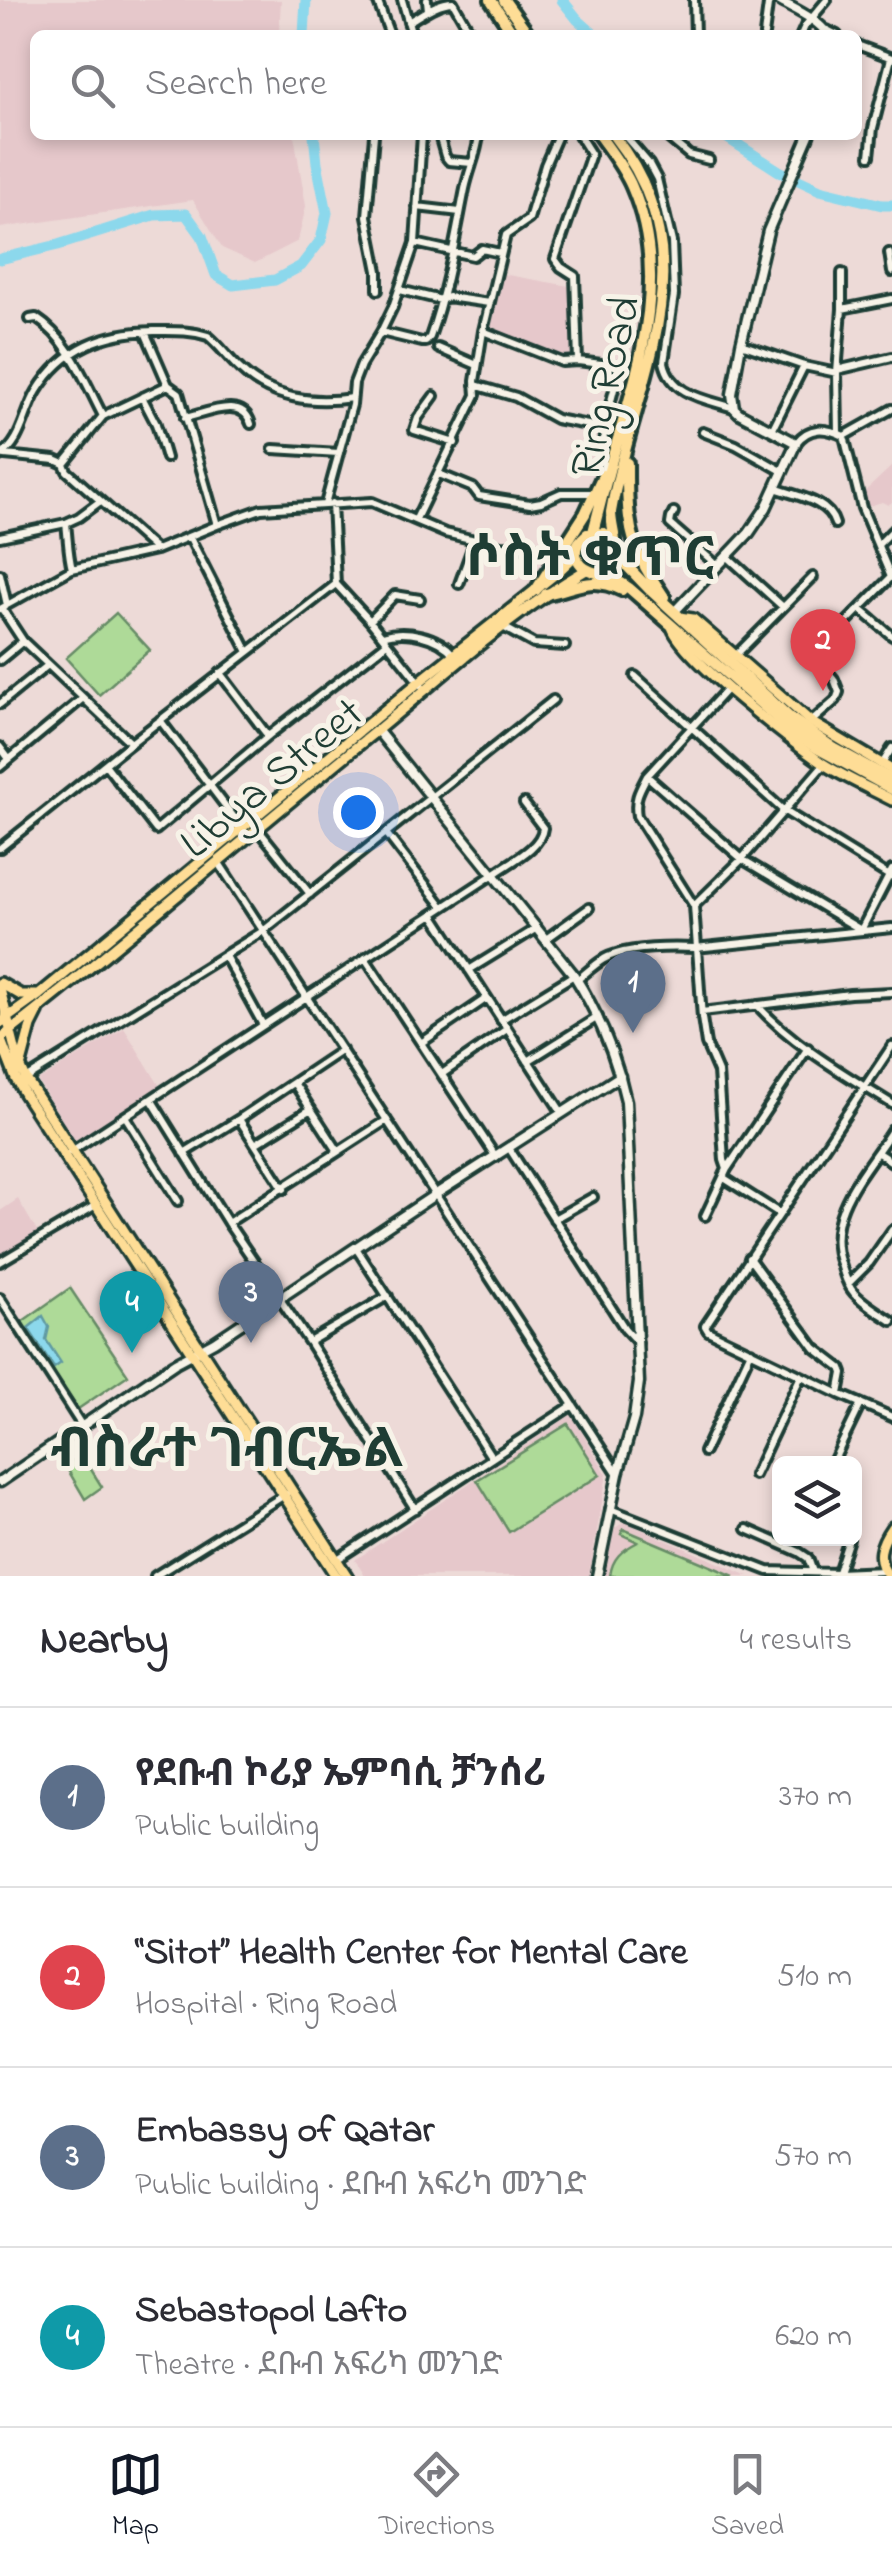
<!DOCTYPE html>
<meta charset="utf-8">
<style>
:root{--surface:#fff;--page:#f7f7f7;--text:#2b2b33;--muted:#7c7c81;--line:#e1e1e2;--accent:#111827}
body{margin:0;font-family:"Indie Flower","Noto Sans Ethiopic",sans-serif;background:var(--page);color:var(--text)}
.controls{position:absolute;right:30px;bottom:30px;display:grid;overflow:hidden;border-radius:15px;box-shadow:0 5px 15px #0003}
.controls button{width:90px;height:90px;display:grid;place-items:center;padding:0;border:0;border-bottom:2px solid var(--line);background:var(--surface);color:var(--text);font:50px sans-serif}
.you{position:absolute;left:358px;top:812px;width:35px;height:35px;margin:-25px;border:8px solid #fff;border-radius:50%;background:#1a73e8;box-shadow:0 0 0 15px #1a73e833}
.badge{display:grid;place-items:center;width:65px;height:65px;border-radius:50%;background:var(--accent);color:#fff;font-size:32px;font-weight:700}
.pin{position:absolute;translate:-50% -82px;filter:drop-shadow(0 2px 5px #0008)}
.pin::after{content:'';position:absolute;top:52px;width:35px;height:30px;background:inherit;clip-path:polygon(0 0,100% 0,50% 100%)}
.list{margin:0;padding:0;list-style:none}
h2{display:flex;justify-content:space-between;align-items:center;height:130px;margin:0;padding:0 40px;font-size:42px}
h2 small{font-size:32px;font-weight:400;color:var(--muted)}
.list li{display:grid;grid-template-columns:65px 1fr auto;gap:30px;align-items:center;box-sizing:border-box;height:180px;padding:0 40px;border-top:2px solid var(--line)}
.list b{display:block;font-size:38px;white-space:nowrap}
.list p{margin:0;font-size:32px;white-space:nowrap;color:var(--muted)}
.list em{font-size:32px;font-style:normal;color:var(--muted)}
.icon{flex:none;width:55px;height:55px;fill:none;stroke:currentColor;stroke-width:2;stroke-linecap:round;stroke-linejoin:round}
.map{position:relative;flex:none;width:892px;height:1576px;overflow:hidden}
.search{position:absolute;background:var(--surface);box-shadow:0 5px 15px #0003;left:30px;right:30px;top:30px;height:110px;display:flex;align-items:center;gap:25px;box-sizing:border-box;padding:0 35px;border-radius:15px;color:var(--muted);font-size:38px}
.sheet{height:850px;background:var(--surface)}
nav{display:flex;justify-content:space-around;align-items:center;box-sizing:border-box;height:140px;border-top:2px solid var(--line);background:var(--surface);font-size:28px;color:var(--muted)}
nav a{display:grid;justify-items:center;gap:5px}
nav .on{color:var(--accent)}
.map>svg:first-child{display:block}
</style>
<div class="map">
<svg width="892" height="1576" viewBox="0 0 892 1576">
<rect width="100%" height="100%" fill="#eddad7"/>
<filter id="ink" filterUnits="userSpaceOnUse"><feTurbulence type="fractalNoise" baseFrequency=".01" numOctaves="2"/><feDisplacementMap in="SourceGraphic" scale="20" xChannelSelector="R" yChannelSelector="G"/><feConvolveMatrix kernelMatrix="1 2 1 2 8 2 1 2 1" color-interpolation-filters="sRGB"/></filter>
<g filter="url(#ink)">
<path fill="#e6c8cb" d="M0,0H281L279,35H35V135H294L306,206L298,241L255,263L222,248L193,200L0,228Z
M502,274L575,287L576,344L567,359L549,357L490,333Z
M892,466V502L888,505L882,502L863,508L860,496Z
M124,1028L161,1088L75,1141L38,1081Z
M18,1199L39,1235L0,1259V1211Z
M571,1415L607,1474L589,1576H365L355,1560Z
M624,1522L749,1576H604L615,1528Z"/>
<path fill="#aeda98" stroke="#668c66" stroke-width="2.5" d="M116,613L150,650L99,695L66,658Z
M70,1288L128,1375L78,1409L20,1323Z
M568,1424L600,1475L509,1532L477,1480Z
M82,1455L102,1487L85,1499L65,1465Z
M623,1529L734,1576H610C612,1558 622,1550 638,1542L621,1534Z"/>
<path fill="#8cd8ec" stroke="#609aa2" stroke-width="2.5" d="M43,1316L49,1327L46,1340L61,1363L54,1368L28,1328Z"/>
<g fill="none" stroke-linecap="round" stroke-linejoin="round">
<path stroke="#8cd8ec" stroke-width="11" d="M562,0L578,20L595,35
M304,35L306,0
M723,135L779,171L820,190L882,205H892
M0,259L58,245L154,215L186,214L202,236L216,275L233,285L275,280L301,266L321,240L327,213L317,163L314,135"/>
<g stroke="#1f3d34" stroke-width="14">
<path id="minor" d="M377,0L390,35
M402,0L412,35
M427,0L428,10
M694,0L695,35
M408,22C422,14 438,2 453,2L472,35
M827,30L837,35
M764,35L768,5L771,0
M801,35L805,26L827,0
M857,45L892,58
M374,135L367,216L378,271V290
M439,135L445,156L449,161L472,163
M624,135L649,164L657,179L672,242L674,295L664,362C671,395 705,399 734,408
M665,135L689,155L709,160
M870,156L873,128L891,58
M417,207L460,212
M415,243L473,256L482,249L500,253
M889,253L892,272
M400,290L441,300L448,297L489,303
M842,309L892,299
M30,319L36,318C70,340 85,382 103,416
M483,331L562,362L578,361L617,366L618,374L604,428L603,475
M145,332L168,385L179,393L217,525
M381,332L422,342H426L430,337C447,289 455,239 465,189C469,170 477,154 479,135
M741,344L804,366L837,373
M438,348L477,365
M578,361L575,276L561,267L555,259L591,154L579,135
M837,370L892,357
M475,385L516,397L556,419L604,428
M434,396L418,418L414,430L455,443
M142,397L156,424L166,458
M185,418C207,413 243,395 251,424
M772,430L804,366
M703,432L736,445L782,471
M838,433L837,373L842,309V273
M844,436L862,508L891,577
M796,443C809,426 825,427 844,436L892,409
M273,449L339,453
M5,455L55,460L64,464L67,471L156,550
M0,456C23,441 23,414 37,391C64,347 105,332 154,331C173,331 190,330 208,336C220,346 229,359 241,370C271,399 313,404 352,398
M64,464L103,416L168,385
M439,474L473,488L479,496L530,504L541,502L561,493H593
M775,488C796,496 828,500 835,524
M332,503L336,584L370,621L425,690
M325,504L352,405L354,383L361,365L381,332L393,307L415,243L422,135
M674,512L671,518L670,524L718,566
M416,519L476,395L475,381L483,331L506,235L529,219L545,165L558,135
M66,523C68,539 68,554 72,569
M0,537L66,523L79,517L99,502
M190,538L248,652
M878,545L892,531
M728,557L783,607
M0,574L7,605
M459,584L475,540
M0,609L72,569L156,550L217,525L261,509L372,502L445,533L501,546L549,549L558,555
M2,609L23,641L131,743
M860,609L892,636
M370,621L395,595L420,599
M503,627L534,644L565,646
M382,636C405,629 438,635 454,655
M736,655L813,577
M0,660L23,641
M220,673L268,736
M635,676L783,810L891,877
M0,704L48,665
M160,720L249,837
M811,722L836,700L839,692L834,679L816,657L819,650L891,577
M0,747L9,759
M105,764L156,830L268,736L387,643
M882,764L892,748
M0,767L82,699
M647,776L742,859L861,930L892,870
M258,829L310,894
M386,833L443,907
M0,848L131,743L336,584
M219,863L618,1474
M694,906L742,859L824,764
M433,914L562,1113
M546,939L589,908
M225,956L263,1025
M365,958L496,1157
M469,970L537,928
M577,980C586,973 594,965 604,959C626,947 669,947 695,948L892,928
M757,1005C794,1046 846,1075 892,1104
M702,1012L850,994L892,992
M501,1020L574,975
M421,1043L487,998
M892,1046L705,1326L708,1331L839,1394L892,1417
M528,1061L598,1017
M442,1074L507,1029
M26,1079L263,931L553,700
M294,1083L338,1151
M151,1099L228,1223L309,1342L415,1509
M125,1116L178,1201
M239,1119L284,1189
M892,1130C867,1170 822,1214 841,1264C844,1274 847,1285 854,1293C864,1304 880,1313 892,1321
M255,1144L311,1109
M509,1148L625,1329L638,1343
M70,1152L494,874C510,862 541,848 543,828L524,803
M184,1153L239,1119L342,1050
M878,1153L892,1162
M727,1169L724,1160L718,1072L706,1044L702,1018L694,906L637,816C634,799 639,791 647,776L728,688
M724,1178L779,1213
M705,1216L727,1169L808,1048
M554,1219L593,1197
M228,1223L387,1120
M356,1248L492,1458
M749,1258L815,1348L841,1368L843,1373L839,1394
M0,1262L96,1205
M848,1284L869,1263L892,1230
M0,1298L82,1426
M309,1342L388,1296
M704,1452L751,1351
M832,1464L861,1404
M754,1475L801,1376
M610,1509L768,1571L838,1573L884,1571
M747,1529L799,1552L808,1558L813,1572
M336,1560L573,1405
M837,1575L849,1539
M155,1576L286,1494"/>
</g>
<g stroke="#1f3d34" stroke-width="15">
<path id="tertiary" d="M778,0C795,10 818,19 828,35
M674,612L749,533L766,508L796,443L739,413L734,408L732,394L741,344L768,231L809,135
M377,730L574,975C599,1015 616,1055 626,1101L639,1382L634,1418L618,1474L597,1576
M0,1482L175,1363L214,1342L436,1194L620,1076"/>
</g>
<g stroke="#1f3d34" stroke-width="16">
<path id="primary" d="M679,617L693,619L700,625L811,722L892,770
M672,626C678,654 794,744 822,763C844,777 869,788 892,800
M0,983L21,995H36
M0,989L18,1061L26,1079L347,1576
M0,1023L39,995L419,682L558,572L576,555
M0,1038L16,1079L25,1095L336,1576
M0,1039C128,940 250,833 376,731C444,675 510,614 586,570
M21,1064L31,1026L38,1012
M889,1576C874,1559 881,1543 892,1527"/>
</g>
<g stroke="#1f3d34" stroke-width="18">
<path id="trunk" d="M491,0L514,35
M504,0L529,35
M627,463C627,498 626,531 643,563C649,575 657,586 664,597
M593,532C601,502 608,472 617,442C642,358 669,272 632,187C624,168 611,152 599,135
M614,541L604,533L587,534C581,539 575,545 576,554C579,574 602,572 615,579C620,582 624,585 629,588L792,731L817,748L892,789
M617,550L626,565L649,589L789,717L835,749L892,780
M598,572L612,565C621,548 611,530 611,512C634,378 713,262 613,135
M536,590L585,514L603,475
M546,594C577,588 590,575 622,590"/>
</g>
<use href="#minor" stroke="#f7f3e8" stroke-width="6"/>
<use href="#tertiary" stroke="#f7f3e8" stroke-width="8"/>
<use href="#primary" stroke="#fedd96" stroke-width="9"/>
<use href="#trunk" stroke="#fedd96" stroke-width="10"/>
</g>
</g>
<g text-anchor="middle" stroke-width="10" stroke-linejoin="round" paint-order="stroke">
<g font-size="45" fill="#1f3d34" stroke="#f7f3e8">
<text transform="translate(603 386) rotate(-77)" y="16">Ring Road</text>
<text transform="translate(270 776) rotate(-40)" y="16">Libya Street</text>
</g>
<g font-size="55" font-weight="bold" fill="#1f3d34" stroke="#f7f3e8">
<text x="590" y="575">ሶስት ቁጥር</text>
<text x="227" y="1466">ብስራተ ገብርኤል</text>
</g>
</g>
</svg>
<div class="controls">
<button><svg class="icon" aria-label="layers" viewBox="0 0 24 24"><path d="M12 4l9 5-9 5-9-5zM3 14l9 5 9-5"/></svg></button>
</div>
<div class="you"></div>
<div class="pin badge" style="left:633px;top:1033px;background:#5c6f8a">1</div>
<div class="pin badge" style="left:823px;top:691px;background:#e0444e">2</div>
<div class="pin badge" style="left:251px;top:1343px;background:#5c6f8a">3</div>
<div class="pin badge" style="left:132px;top:1353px;background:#0f9aa8">4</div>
<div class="search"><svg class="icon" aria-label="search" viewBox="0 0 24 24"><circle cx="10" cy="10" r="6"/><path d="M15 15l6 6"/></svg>Search here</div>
</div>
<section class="sheet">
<h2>Nearby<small>4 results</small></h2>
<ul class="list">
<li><span class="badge" style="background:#5c6f8a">1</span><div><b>የደቡብ ኮሪያ ኤምባሲ ቻንሰሪ</b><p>Public building</p></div><em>370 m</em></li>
<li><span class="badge" style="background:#e0444e">2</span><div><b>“Sitot” Health Center for Mental Care</b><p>Hospital · Ring Road</p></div><em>510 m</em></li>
<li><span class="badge" style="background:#5c6f8a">3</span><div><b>Embassy of Qatar</b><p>Public building · ደቡብ አፍሪካ መንገድ</p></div><em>570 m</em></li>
<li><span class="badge" style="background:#0f9aa8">4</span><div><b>Sebastopol Lafto</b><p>Theatre · ደቡብ አፍሪካ መንገድ</p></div><em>620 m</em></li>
</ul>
</section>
<nav>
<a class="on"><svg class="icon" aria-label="map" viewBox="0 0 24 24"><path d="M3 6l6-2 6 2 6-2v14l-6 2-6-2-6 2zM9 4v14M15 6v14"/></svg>Map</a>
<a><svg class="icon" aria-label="directions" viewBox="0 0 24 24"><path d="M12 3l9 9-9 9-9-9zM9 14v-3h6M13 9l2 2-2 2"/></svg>Directions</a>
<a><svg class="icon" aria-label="saved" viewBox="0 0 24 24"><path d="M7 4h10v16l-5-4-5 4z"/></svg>Saved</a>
</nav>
